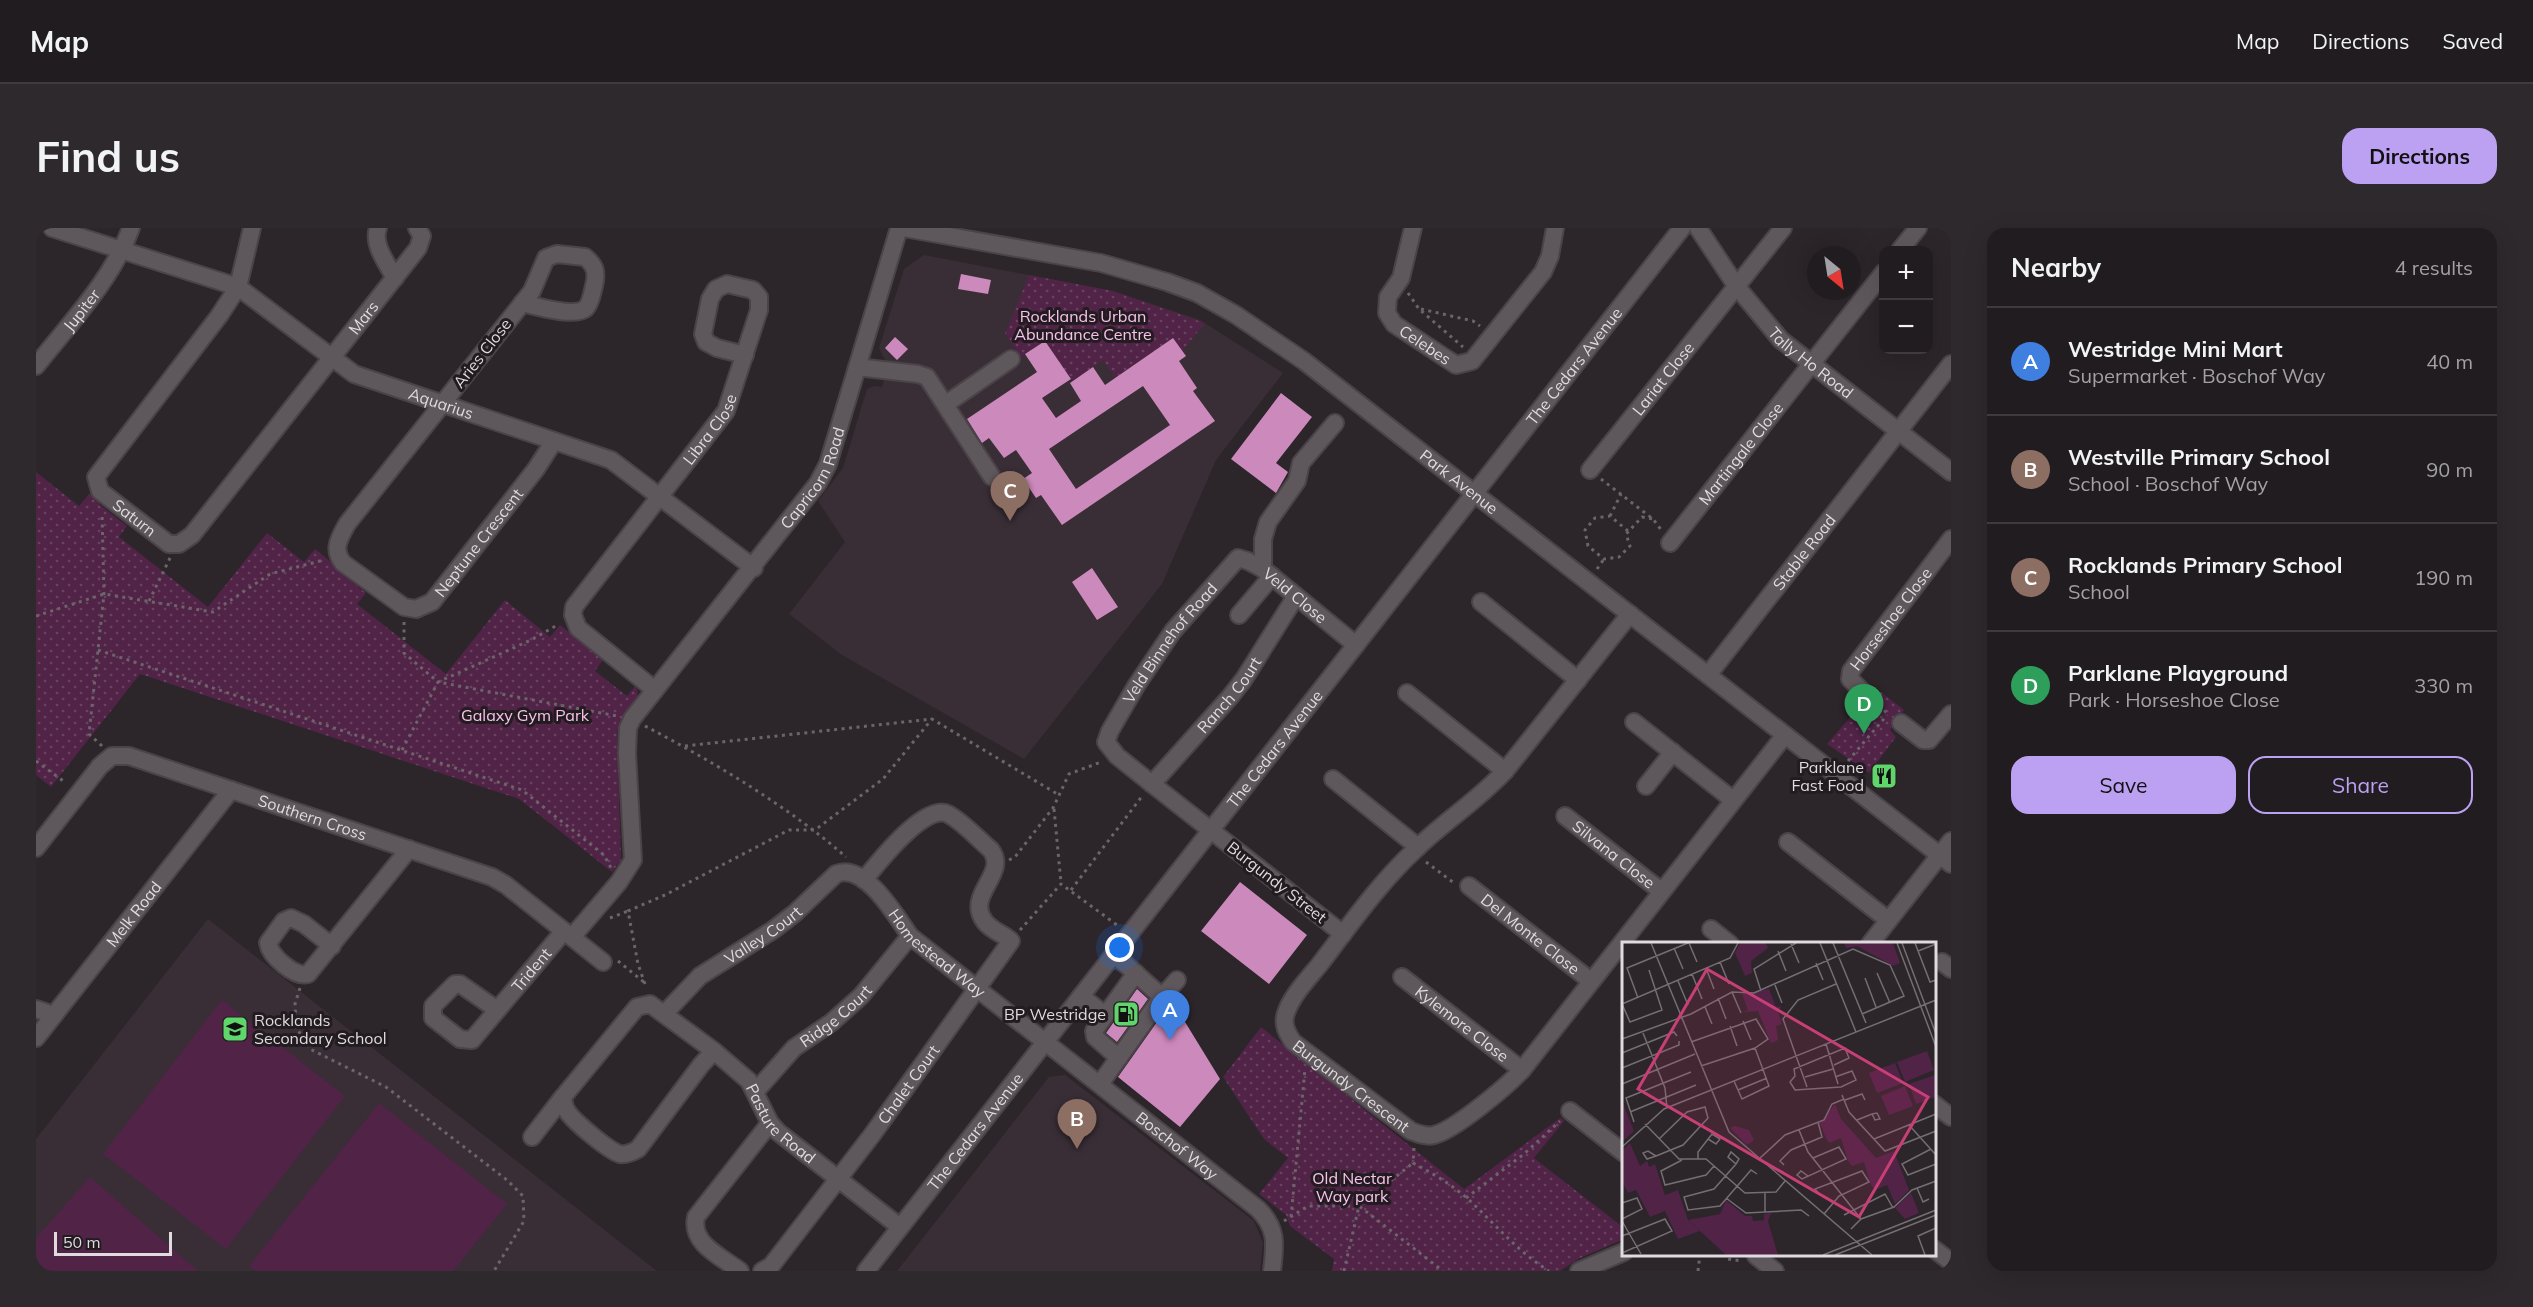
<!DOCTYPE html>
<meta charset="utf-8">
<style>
:root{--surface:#211c20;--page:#2d292d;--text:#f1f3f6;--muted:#a2a1a5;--line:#3e3a3e;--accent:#bca0f2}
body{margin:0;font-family:Mulish,sans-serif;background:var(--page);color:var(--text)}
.controls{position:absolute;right:18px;top:18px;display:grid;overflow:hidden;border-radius:12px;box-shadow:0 6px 24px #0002}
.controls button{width:54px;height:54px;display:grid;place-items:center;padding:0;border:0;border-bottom:2px solid var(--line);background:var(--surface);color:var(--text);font:30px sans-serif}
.compass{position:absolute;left:1771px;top:18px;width:54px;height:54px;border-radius:50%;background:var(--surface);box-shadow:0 6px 24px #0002;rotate:150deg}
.scale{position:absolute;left:18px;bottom:15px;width:118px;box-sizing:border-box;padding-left:6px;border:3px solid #dfdbde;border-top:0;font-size:16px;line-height:21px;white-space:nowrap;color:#dfdbde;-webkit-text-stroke:4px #221c21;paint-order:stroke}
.you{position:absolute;left:1084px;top:720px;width:21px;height:21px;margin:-15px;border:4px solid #fff;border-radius:50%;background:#1a73e8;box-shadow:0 0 0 9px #1a73e833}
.badge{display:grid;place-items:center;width:39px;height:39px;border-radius:50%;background:var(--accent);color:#fff;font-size:20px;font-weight:700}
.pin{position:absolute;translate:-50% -50px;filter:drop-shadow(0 2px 3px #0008)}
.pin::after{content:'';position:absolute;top:32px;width:21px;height:18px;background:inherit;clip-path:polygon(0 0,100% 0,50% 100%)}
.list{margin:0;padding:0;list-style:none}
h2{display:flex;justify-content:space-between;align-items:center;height:78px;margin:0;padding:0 24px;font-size:26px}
h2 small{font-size:20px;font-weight:400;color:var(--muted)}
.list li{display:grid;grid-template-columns:39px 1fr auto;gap:18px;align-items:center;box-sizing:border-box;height:108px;padding:0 24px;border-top:2px solid var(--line)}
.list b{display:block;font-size:22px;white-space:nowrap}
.list p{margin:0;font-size:20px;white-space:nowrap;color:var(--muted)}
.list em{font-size:20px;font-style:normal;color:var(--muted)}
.actions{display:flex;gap:12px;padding:18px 24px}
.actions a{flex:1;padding:14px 0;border:2px solid var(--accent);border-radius:18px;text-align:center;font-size:21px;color:var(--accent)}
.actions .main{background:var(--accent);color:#111}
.map{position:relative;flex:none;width:1915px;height:1043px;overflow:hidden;border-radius:18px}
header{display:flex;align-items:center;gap:36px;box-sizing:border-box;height:84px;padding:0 30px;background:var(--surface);border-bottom:2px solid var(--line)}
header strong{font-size:28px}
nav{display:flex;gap:33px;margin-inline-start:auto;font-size:21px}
.intro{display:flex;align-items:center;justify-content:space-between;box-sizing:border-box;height:144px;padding:0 36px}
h1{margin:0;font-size:42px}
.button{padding:15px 27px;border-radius:18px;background:var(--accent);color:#111;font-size:21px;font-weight:700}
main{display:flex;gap:36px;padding:0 36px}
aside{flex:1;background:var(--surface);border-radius:18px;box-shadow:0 6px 24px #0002}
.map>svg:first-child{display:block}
</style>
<header>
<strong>Map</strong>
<nav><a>Map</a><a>Directions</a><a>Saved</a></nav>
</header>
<div class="intro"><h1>Find us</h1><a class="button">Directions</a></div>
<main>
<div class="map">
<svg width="1915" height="1043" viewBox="0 0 1915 1043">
<defs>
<pattern id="park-dots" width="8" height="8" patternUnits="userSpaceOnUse" patternTransform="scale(1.5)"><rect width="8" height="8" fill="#502347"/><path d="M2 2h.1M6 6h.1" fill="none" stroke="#694261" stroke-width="1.8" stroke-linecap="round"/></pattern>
</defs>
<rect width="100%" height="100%" fill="#2c252a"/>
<path fill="#392e36" d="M888,27L1077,63L1164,92L1247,145L1180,232L1126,356L988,531L806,427L753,386L809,314L782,273L807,240L831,161L838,158L846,159L852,138L843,120L868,41Z
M172,691L621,1043H0V911Z
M1029,847L1218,993L1227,1015L1224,1043H861L1013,849Z"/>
<path fill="#502347" d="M186,772L309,868L190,1021L67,926Z
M343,875L471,976L417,1043H220L213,1038Z
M54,949L162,1043H0V1010Z"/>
<path fill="url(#park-dots)" d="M993,47L1077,63L1169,95L1146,123L1137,110L1079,150L1067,132L1036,153L1009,113L985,129L969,106Z
M0,244L43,278L55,264L64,277L91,298L83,309L172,379L231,305L268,334L279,321C297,334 311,351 330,365L321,376L410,446L469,372L514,409L524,397L567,432L559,443L591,468L599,458C610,471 583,490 581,505L585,632L576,644L483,571L104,446L15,559L0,547Z
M1845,464L1868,482L1854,502L1860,509L1833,545L1791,516L1824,478Z
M1225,799L1428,961L1524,890L1528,893L1498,930L1588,1000V1011L1544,1030L1524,1043H1296L1298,1031L1254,998L1250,987L1223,966L1252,930L1228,911L1187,849Z"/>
<path fill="#cc89bc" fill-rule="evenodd" d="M925,46L955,52L952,66L922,61Z
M859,109L872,121L861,132L849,120Z
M1137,110L1150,128L1143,133L1161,160L1157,163L1179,193L1026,297L1005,267L1000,270L987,251L996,245L980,222L968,230L953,210L946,215L931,191L1001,144L989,126L1009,113L1035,151L1006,170L1020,190L1045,173L1034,155L1057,139L1069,157ZM1107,158L1134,197L1040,261L1013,221Z
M1245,165L1276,189L1240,235L1252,244L1240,265L1195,231Z
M1056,340L1082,379L1061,392L1036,354Z
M1204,654L1271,707L1233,756L1165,703Z
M1101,761L1112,771L1081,814L1070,805Z
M1138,776L1184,851L1144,899L1082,849L1133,777L1135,779Z"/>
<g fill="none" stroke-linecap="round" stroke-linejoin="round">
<g stroke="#4a4348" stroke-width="20">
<g id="minor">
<path id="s1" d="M16,0L202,59L318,146L575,232L718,340"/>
<path id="s2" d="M216,0L202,59L183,88L60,249L64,263L133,316H143L156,307L382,20L386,8L381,0"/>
<path d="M342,0C336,17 351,35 359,50"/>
<path id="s3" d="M868,0L1065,35L1131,54L1161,65L1200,87L1268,133L1915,636"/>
<path id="s4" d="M1377,0L1365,50L1352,69L1351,85L1358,96L1420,137L1436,133L1507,44L1514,28L1519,0"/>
<path id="s5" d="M1662,0L1701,59L1745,112L1915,244"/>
<path d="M1864,22L1882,0"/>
<path id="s6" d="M486,75C500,78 539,90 550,80C555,75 556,65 558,58C561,45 560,38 549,29L521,26L510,30L496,63L311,296C303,311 296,321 307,335L368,379L380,381L396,374L500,241L518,213"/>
<path id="s7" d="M0,138C34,95 76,52 95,0"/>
<path d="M821,139L882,146L891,149L956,249"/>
<path d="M910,176L975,131"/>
<path id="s8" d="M1554,242L1747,0"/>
<path id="s9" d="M1634,315L1848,44"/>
<path d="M1227,341V311L1232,294L1261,253L1265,235L1299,195"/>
<path d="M1445,374L1542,452"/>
<path id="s10" d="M1594,386L1469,543C1442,572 1409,593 1380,621C1343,655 1314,697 1284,736C1272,751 1256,767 1250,785C1246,796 1251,805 1257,814L1375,903C1383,906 1390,909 1398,907C1419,902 1471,858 1486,842L1749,507"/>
<path d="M1203,387L1236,348"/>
<path id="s11" d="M1672,447L1915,136"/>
<path id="s12" d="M619,462L542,400L537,387L538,379L690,183L723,82V69L717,62L691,56L680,61L674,71L667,106L670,114L681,120L709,127"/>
<path d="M1371,465L1469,543"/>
<path id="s13" d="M1832,469L1814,451L1815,443L1915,311"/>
<path d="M1598,494L1697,572"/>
<path d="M1865,495L1887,512H1893L1915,486"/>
<path d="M1297,551L1382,619"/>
<path id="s14" d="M1116,556L1194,469L1208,451L1260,368"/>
<path d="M1610,558L1637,524"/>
<path id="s15" d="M1529,588L1625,663"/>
<path d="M1752,614L1852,692"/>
<path id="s16" d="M0,620L64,538L76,528H93L456,649L470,657L567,734"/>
<path id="s17" d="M1433,658L1555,753"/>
<path d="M1675,701L1694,716"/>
<path id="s18" d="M1307,706L1116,556L1081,528L1070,514L1074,503L1100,458L1137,403L1202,330L1212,333L1227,341L1320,417"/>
<path id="s19" d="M536,709L583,654L597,632L591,525L592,500L596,491L782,255L792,236L863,0"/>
<path d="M1834,716L1915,613"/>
<path d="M296,718L268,696L255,690L248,693L232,715C234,728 259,750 272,746L373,621"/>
<path d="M1078,726L1126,769"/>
<path d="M1906,734L1915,741"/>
<path id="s20" d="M1366,749L1486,842"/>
<path d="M1045,768L1069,787"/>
<path d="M0,781L18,787"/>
<path id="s21" d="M460,781L424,756H419L397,778V790L424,811L436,812L528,703"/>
<path id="s22" d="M629,785L664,748L737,702L759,685L800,646C829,634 860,688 874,708L1222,981C1242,1001 1239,1017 1236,1043"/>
<path id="s23" d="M0,810L195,562"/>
<path id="s24" d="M678,823L665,837L602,921C597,924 591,927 584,926C573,923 537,893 531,883C528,879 528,875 527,869L601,779L614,776L678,823L713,853L734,895L742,904L864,999"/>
<path d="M1083,830L1059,809L1058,803L1100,745"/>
<path d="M1064,856L1126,769L1141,752"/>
<path id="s25" d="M720,863L758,820L796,794L825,768L874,708"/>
<path d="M1898,876L1915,889"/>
<path d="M1534,883L1588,925"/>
<path d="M496,909L527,869"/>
<path d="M1898,1021L1915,1034"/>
<path d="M1720,1028L1739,1043"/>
<path d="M704,1043C686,1029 654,1016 660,989L734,895"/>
<path id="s26" d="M726,1043L735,1038L836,907L975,713C968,706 956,703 949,694C928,667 973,646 955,622C942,611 927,594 912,586C889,574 841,636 828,652"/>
<path id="s27" d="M830,1043L1646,0"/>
<path d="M1543,1043L1588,1024"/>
</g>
</g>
<path stroke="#6b6569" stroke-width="3" stroke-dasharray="3 4.5" stroke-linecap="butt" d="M1372,65L1383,81L1427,119
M1385,81L1437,93L1444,98
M1565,251L1617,291L1626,303
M1574,288L1585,266
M1592,303L1574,288L1559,290L1549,302L1552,318L1568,331L1583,329L1594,318L1590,306L1606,289L1617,291
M1561,341L1568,331
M113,373L134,330
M0,388L68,366L177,384L234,346L288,332
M368,394V425L402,454L495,412L523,396
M62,422L486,562L568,627L575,640
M1842,478L1854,487
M609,498C676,533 753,579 810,629
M66,518L53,506L68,366L66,285
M649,518L896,491L1023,567
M366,522L402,454L581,488
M0,533L30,555
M1812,533L1851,487
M1018,581L1025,655
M973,632L979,629L1017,580L1033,546L1065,534
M1390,634L1418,655
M1035,662L1107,567
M574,690L592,683
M984,702L1025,656L1081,697
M582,733L609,755
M609,756L602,736L592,683L629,667L753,602H779L847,551L896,491
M264,760L259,776L260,799L274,821L350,859L471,952L487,968L488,993L458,1043
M1378,920L1377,935C1396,945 1415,956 1432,971C1459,996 1482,1024 1513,1043
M1430,970L1488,926L1524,893
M1255,989L1269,841
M1248,993L1272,978H1323L1377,935
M1687,1026L1691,1031L1707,1033
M1308,1043L1323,978L1407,1043
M1662,1043L1664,1026"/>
<use href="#minor" stroke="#5e575c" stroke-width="16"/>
</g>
<defs>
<g id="restaurant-square" transform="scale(1.35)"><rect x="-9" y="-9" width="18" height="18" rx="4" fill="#60d56b" stroke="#221c21"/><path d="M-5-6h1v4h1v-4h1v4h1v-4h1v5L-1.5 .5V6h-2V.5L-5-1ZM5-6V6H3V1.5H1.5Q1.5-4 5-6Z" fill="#111"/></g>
<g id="fuel-square" transform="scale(1.35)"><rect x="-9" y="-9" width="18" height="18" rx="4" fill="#60d56b" stroke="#221c21"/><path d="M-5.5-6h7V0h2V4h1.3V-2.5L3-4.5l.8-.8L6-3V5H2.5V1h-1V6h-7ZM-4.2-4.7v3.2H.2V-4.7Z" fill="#111"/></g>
<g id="school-square" transform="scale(1.35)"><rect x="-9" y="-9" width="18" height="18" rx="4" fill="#60d56b" stroke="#221c21"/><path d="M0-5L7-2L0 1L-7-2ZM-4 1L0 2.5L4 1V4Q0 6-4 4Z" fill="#111"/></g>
</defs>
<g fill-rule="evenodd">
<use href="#restaurant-square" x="1848" y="548"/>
<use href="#fuel-square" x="1090" y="786"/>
<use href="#school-square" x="199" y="801"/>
</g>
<g text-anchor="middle" stroke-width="6" stroke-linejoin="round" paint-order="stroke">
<g font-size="16" fill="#dfdbde" stroke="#221c21">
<text dy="6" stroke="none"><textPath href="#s7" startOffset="72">Jupiter</textPath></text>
<text dy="6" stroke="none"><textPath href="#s2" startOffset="702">Mars</textPath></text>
<text dy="6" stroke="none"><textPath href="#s4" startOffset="141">Celebes</textPath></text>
<text transform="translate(446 125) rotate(-52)" y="6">Aries Close</text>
<text dy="6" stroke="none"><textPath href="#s5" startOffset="177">Tally Ho Road</textPath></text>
<text dy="6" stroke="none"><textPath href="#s27" startOffset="1149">The Cedars Avenue</textPath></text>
<text dy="6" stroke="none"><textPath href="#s8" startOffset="117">Lariat Close</textPath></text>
<text dy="6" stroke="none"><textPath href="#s1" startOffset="432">Aquarius</textPath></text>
<text dy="6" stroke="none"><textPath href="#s12" startOffset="345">Libra Close</textPath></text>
<text dy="6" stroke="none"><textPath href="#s9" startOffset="114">Martingale Close</textPath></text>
<text dy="6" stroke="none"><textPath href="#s19" startOffset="543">Capricorn Road</textPath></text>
<text dy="6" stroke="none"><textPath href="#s3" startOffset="624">Park Avenue</textPath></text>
<text dy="6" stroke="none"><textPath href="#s2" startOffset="356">Saturn</textPath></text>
<text dy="6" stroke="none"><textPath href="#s6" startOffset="718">Neptune Crescent</textPath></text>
<text dy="6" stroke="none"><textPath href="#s11" startOffset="156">Stable Road</textPath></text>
<text dy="6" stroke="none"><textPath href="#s18" startOffset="602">Veld Close</textPath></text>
<text dy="6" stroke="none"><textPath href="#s13" startOffset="99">Horseshoe Close</textPath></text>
<text dy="6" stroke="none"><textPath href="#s18" startOffset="424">Veld Binnehof Road</textPath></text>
<text dy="6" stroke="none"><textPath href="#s14" startOffset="118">Ranch Court</textPath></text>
<text dy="6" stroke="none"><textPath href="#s27" startOffset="663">The Cedars Avenue</textPath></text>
<text dy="6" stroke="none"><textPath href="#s16" startOffset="330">Southern Cross</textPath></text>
<text dy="6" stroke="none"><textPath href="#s15" startOffset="62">Silvana Close</textPath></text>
<text transform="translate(1241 654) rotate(38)" y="6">Burgundy Street</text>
<text dy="6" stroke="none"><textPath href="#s23" startOffset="158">Melk Road</textPath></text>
<text dy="6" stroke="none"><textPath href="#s22" startOffset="126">Valley Court</textPath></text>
<text dy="6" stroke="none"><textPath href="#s17" startOffset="78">Del Monte Close</textPath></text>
<text dy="6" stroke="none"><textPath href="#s22" startOffset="356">Homestead Way</textPath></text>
<text dy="6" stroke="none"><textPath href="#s21" startOffset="230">Trident</textPath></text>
<text dy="6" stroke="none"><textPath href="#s25" startOffset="110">Ridge Court</textPath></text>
<text dy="6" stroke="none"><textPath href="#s20" startOffset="76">Kylemore Close</textPath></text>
<text dy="6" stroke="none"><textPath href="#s26" startOffset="238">Chalet Court</textPath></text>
<text dy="6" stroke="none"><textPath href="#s10" startOffset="633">Burgundy Crescent</textPath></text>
<text dy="6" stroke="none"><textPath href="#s24" startOffset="536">Pasture Road</textPath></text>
<text dy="6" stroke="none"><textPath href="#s27" startOffset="177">The Cedars Avenue</textPath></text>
<text dy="6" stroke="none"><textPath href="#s22" startOffset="664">Boschof Way</textPath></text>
</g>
<g font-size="16" fill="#f9c2eb" stroke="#221c21">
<text x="1047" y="94">Rocklands Urban<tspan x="1047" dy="18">Abundance Centre</tspan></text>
<text x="489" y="493">Galaxy Gym Park</text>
<text x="1316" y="956">Old Nectar<tspan x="1316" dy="18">Way park</tspan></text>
</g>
<g font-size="16" fill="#dfdbde" stroke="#221c21" text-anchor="end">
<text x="1828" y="545">Parklane<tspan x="1828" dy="18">Fast Food</tspan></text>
<text x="1070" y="792">BP Westridge</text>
<text x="218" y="798" text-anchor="start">Rocklands<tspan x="218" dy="18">Secondary School</tspan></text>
</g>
</g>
<g transform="translate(1586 714)">
<rect width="314" height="314" fill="#2c252a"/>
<path d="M305,109L312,128L283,140L275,120ZM273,121L281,141L255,151L247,131ZM313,133V155L294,162L287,142ZM283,144L291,164L267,173L259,154ZM0,159L12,189L0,200ZM104,258L123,274H130L131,279L142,278V272L149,271L146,279L156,313H104L66,278L98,272Z" fill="#502347"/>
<path d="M118,1H144L146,6L129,19L130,31L123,34L113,11ZM222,1H271L278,21L271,24L235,4L224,6ZM147,47L154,65L160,64L156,70L160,82L154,84L156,98L149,101L136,69L120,70L126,68L120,52ZM213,162L219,177L254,216L272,209L287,248L273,262L265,243L253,248L248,241L242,220L230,224L226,219L219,196L207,201L203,194L198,181ZM113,184L127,188L132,198L125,203L108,186ZM8,201L18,224L25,219L27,225L33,222L43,253L56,248L66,278L78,289L56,297L43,269L28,275L14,248L6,251L0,240V208ZM289,251L297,271L283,277L273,266Z" fill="#502347"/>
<path fill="none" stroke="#746e72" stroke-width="1.5" d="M29,1L107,190L250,313M67,1L75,20M198,1L234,90M211,1L244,81M275,1L314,105M280,1L314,92M293,1L308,40L314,38M169,2L177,21M52,6L61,27M156,9L164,29M296,9L314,2M98,20L107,42M194,21L201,38M84,26L92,47M255,31L268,61M70,32L80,57M243,36L254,65M56,39L66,63M153,43L160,61M139,49L132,27L174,1M110,50L119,71M16,56L5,26L66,1M96,56L104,77M0,62L108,16L116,1M0,62L8,80L40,68L27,28M83,65L90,82M121,79L129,98M108,84L115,104M21,91L43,146L45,166M0,97L69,72L110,50L132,51L231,7L268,23L282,54L240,72M69,100L134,77L146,97L133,106L79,124M204,102L216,142M0,111L52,90L55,94M212,123L227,116L223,106L172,127L173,134L168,140L173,148L219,145L234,138L230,129L213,135M0,126L57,103V99M183,135L211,127M112,139L120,157L147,144L133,106M0,142L73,112M185,145L161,77L176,58L214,42M116,148L145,136M220,153L227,170L263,209L314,189M223,158L240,152L243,158M8,170L74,143M235,178L250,172L255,171L258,177L253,178L250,172M12,180L4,156L69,130M23,182L57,217H84L123,251L154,250L163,239M287,183L314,213M177,188L186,210L239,277M252,197L314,172M0,205L42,167L314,58M309,207L280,222L286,233L314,222M34,214L26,209L21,211L25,217L34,214L61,203L86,176L83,165L65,170L37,197M76,217V210L90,192L98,197L94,202L86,197M137,217L163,193L202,178L210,162L222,157M60,218L39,229L43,243L84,233L92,224M114,222L106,215L109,210L117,217L114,222L92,247L62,255L66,268L98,264L129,228L135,232M162,223L158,219L169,208L200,195L196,180M186,234L179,229L175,233L180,237L224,217L217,205L191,216M295,246L301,260L307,257M143,250V270M197,252L193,247L240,229L247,240L217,254L202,272M104,256L124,271L179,268L187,274M0,261L15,256L20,267L0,277M222,273L263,252L271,266M0,279L19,312M229,287L239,277L272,265L290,248L314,239M0,294L43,277L50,289L0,311M201,313L314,268M213,313L314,273M303,313L296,294L314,286"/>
<path fill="#c83f75" fill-opacity="0.15" stroke="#c83f75" stroke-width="3" d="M85,27L306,155L237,275L16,147Z"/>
<rect width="314" height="314" fill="none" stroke="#dfdbde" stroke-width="3"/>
</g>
</svg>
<div class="controls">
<button>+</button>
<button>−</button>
</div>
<svg class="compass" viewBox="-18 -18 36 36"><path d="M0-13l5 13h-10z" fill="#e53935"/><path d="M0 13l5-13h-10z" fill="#a2a1a5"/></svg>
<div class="scale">50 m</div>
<div class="you"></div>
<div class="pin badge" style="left:1134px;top:812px;background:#3f7fe0">A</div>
<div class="pin badge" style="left:1041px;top:921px;background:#8d6e63">B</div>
<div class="pin badge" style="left:974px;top:293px;background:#8d6e63">C</div>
<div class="pin badge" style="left:1828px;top:506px;background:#2e9e5b">D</div>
</div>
<aside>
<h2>Nearby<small>4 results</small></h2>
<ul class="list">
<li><span class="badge" style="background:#3f7fe0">A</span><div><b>Westridge Mini Mart</b><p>Supermarket · Boschof Way</p></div><em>40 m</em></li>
<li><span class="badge" style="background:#8d6e63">B</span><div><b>Westville Primary School</b><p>School · Boschof Way</p></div><em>90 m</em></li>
<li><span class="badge" style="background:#8d6e63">C</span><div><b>Rocklands Primary School</b><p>School</p></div><em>190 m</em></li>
<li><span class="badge" style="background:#2e9e5b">D</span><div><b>Parklane Playground</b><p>Park · Horseshoe Close</p></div><em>330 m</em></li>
</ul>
<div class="actions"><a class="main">Save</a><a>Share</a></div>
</aside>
</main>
